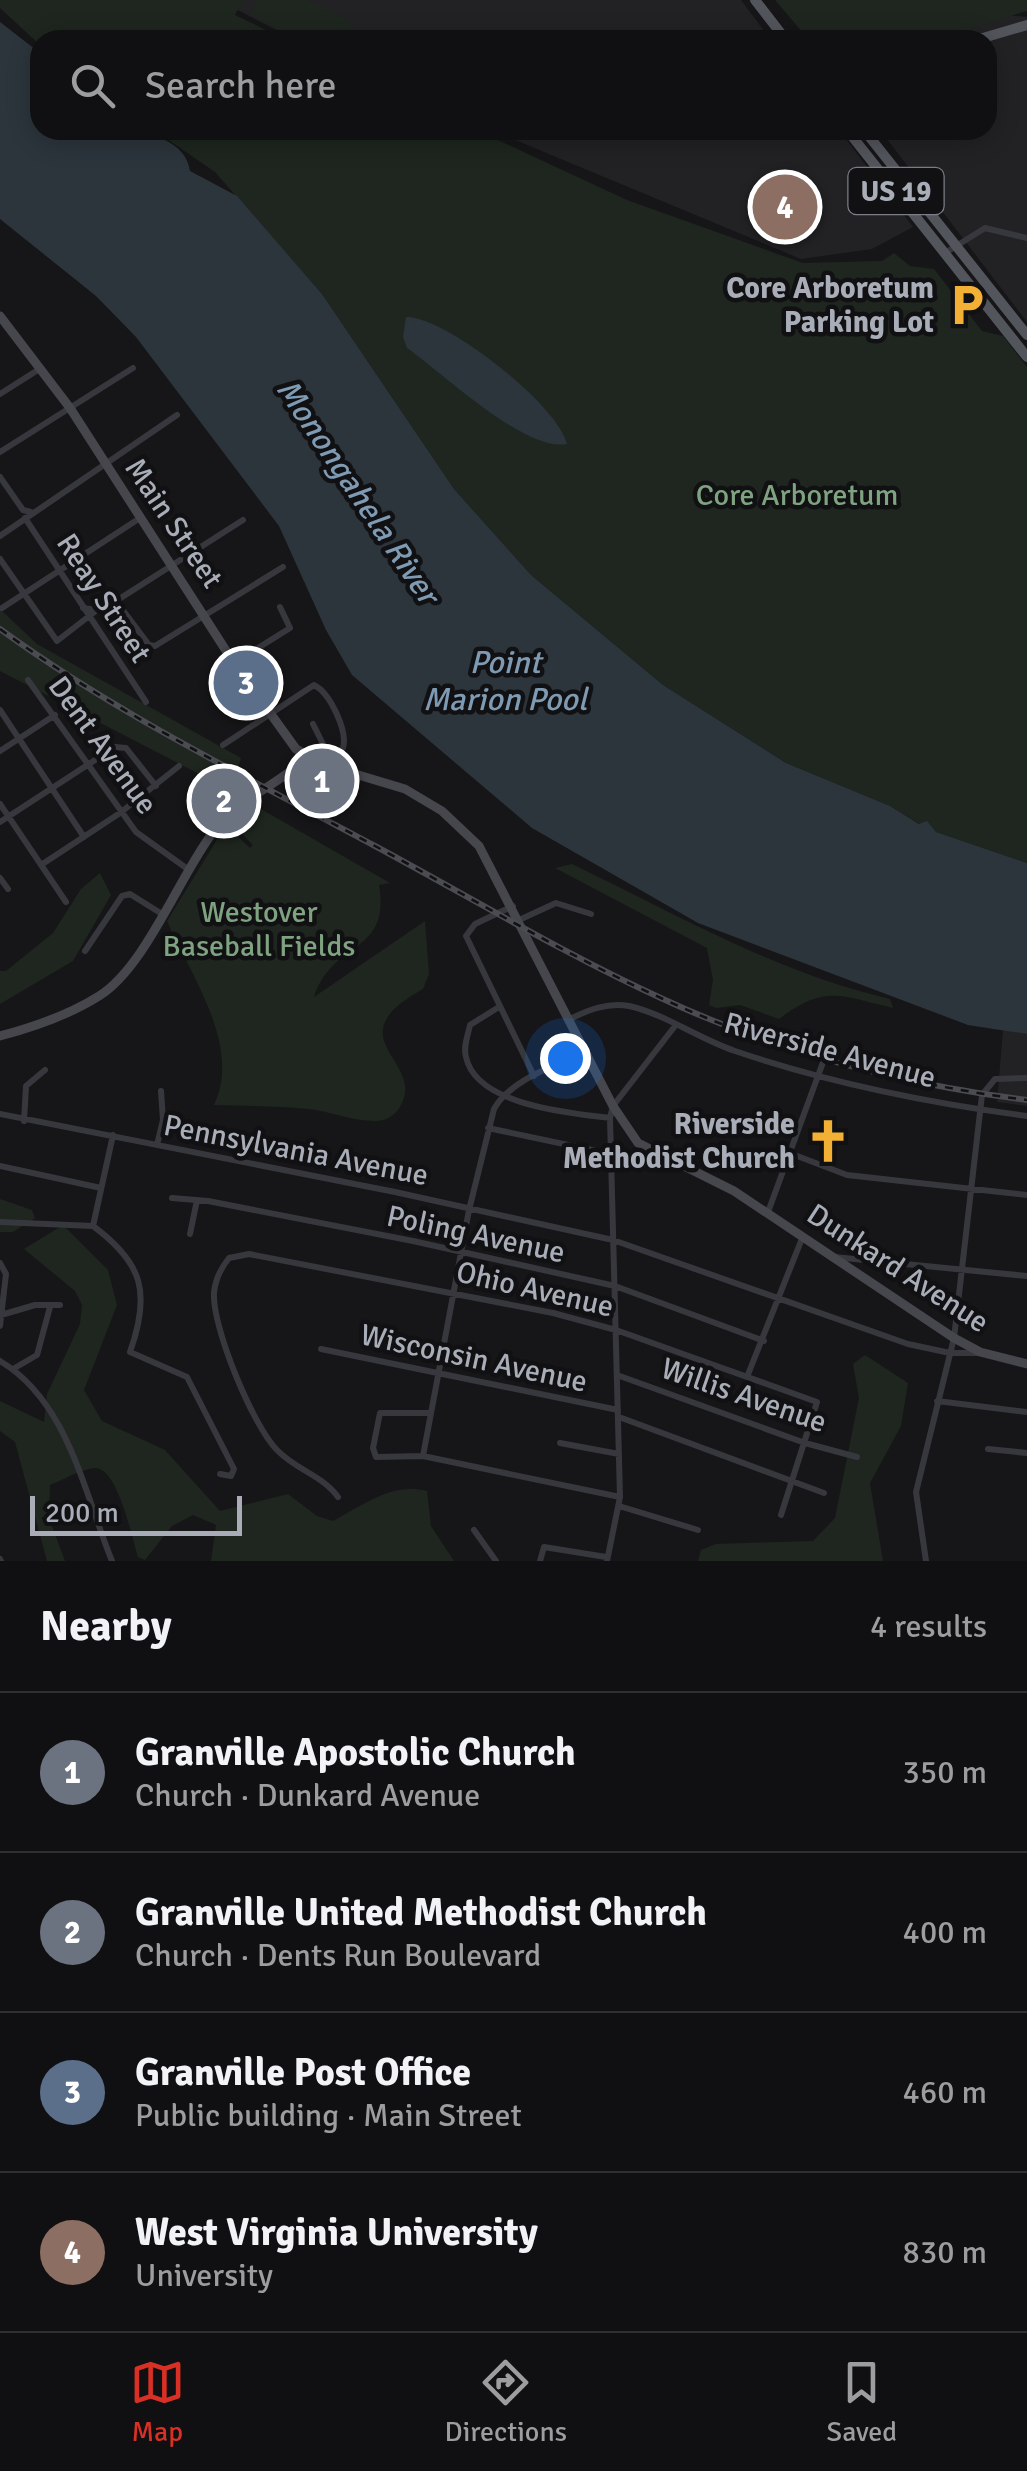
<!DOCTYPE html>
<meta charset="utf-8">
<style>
:root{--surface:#101012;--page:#19191b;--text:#f1f3f6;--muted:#9c9d9f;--line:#303032;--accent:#d93025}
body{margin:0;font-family:Signika,sans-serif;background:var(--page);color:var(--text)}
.scale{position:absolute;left:30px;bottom:25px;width:212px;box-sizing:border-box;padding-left:10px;border:5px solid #a8adb8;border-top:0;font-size:28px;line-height:35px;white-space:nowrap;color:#a8adb8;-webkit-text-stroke:8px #111113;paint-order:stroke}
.you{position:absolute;left:565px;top:1058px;width:35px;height:35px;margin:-25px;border:8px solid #fff;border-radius:50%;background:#1a73e8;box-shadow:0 0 0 15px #1a73e833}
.badge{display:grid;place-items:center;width:65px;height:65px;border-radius:50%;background:var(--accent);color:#fff;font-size:32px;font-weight:700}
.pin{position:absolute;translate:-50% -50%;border:5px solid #fff;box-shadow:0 2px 10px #0006}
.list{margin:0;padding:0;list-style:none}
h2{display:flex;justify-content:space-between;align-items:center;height:130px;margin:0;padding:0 40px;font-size:42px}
h2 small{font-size:32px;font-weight:400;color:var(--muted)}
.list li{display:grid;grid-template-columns:65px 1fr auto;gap:30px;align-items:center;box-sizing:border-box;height:160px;padding:0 40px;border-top:2px solid var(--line)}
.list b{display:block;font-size:38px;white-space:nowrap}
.list p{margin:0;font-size:32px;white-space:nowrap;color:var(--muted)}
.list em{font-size:32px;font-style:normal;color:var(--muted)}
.icon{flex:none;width:55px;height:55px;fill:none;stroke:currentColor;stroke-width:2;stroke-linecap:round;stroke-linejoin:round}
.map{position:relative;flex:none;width:1027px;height:1561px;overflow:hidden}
.search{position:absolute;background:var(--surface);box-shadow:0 5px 25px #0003;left:30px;right:30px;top:30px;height:110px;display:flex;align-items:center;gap:25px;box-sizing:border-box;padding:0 35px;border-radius:30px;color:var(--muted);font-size:38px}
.sheet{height:770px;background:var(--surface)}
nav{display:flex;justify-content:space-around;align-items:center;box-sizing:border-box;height:140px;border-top:2px solid var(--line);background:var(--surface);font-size:28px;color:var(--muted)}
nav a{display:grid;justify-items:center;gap:5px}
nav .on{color:var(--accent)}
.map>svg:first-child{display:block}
</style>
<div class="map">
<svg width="1027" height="1561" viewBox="0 0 1027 1561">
<rect width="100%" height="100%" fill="#161618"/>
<path fill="#222225" d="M218,0H741L771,40H296Z
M984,13L1027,17V322L880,130H987V40H871Z
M491,130H839L913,227L872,249L801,259Z
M1003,1030L1027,1034V1106L997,1102Z"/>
<path fill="#1e261f" d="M0,0H243L235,15L287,40H40V45L0,8Z
M258,0H307L355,23L346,40H301L250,15Z
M775,0H1027V11L930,40H809Z
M154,130H476L627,200L803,263L882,261L894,253L910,266L934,269L982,331L1003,336L1027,367V863L936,832L927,822L920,824L890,806L786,763L663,685L531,575L454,489L322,294L215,172Z
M0,609L37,644L241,758L232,791L0,671Z
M254,805L390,883L379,885C391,955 333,939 314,997L425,921L429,974L423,989C329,1041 434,1062 397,1111C393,1116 384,1121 377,1121C355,1122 330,1111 308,1109C277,1106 245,1106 214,1105C242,1046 191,976 167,921L226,825L250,848L253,845L230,822Z
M572,864C676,914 777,973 890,999L893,1008C840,996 826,984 779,1019L740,1005L716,1008L709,1005L713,980L707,948L555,868Z
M100,873L111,895L73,961L0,1004V971H6L53,933L81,889Z
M0,1199L32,1210L35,1218L13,1232H0Z
M63,1225L108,1270L117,1305L84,1390L102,1421L165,1450L220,1511L288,1494L317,1516L333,1521C363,1505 392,1482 427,1491L431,1526L454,1561H211L216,1525L193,1515L172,1526L145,1560L138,1557C132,1538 118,1468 95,1468C81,1469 63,1480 50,1485L49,1518L65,1561H47L15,1442L0,1431V1401L44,1422L47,1394L80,1324L82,1305L75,1291L24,1249Z
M865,1355L908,1383L901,1426L870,1483L883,1561H698L701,1550L716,1544L813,1541L835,1518L859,1398L853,1364Z"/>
<path fill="#2c353c" d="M0,22L40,53V130C78,130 183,118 190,171L237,196L322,294L454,489L531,575L663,685L786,763L890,806L919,824L927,821L936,832L1027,863V1034L968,1025L698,923L532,828L352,675L326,630L279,526L136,337L96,296L0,219Z
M406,317C445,316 558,405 567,444C525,452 444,374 407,348L403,337Z"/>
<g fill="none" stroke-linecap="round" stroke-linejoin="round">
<path stroke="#37383d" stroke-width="6" d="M945,253L985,228L1027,238
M0,394L41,368
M0,452L133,368
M0,477L23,510L31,512
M25,518L146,702
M0,536L177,415
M0,559L57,641L97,610
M116,601L149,645L155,646L283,567
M2,608L140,518
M83,608L97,610L116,601L243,520
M234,663L290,628L280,607
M28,680L136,832L189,870
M0,710L84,837
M223,745L314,685C330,693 348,731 343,748L333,754L327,752L313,724
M0,751L55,715
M0,804L66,902
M0,822L115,747L126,748L156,786
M41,865L120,813L179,766
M0,878L8,889
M513,906L475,924L466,936L534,1076
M519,920L556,903L591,914
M85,951L122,896L130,894L162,914
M499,1007L470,1025C468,1035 463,1047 466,1057C476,1105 569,1113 610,1118
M570,1019C588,1010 608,1002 629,1006C665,1014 699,1039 735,1051C829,1083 929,1103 1027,1116
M0,1114L395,1192L613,1240L908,1344L950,1353H977
M24,1121L26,1086L45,1070
M488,1128L611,1154
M113,1135L93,1226C143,1263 151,1293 130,1352L187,1377L234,1469L231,1476L220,1474
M157,1145L163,1120L161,1091
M792,1154L847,1175L1027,1195
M0,1166L101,1188
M172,1198L208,1201L413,1241L615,1286L764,1341
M768,1212L829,1046
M0,1222L93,1226
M190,1234L197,1200
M834,1257L1027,1276
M0,1263L6,1274L0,1326
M1,1315L35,1305H60
M321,1349L618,1410
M0,1361C68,1401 84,1493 112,1561
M13,1369L37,1355L50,1307
M617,1375L805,1443L857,1457
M747,1377L803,1236
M937,1401L1027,1412
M428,1413H380L373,1448L376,1457L423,1456L620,1497
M619,1417L824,1493
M560,1443L619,1454
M988,1449L1027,1453
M423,1456L469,1210L494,1109C511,1079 555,1066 585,1052
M338,1497C322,1475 296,1470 277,1450C253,1426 212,1327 214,1293C215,1281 221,1268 229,1258L249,1254L553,1313L616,1330L817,1402L781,1515
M619,1506L698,1530
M474,1530L496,1561
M0,1559L1,1561
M540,1561L544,1547L606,1557
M607,1561L620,1497L610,1118L613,1106L675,1026
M926,1561L916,1492L954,1338L982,1095L995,1079L1027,1078"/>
<path stroke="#45474d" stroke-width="9" d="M0,316L70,408L234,663L296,749L325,765L405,789L442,811L479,846L613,1106L638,1143L734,1191L954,1338L980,1352L1027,1364
M0,1036C34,1027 69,1015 99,996C146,967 181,872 216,828C241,797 279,785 306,758"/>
<path stroke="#53555c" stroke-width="10" d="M755,0L786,40
M976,40L1027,25
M847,130L1027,357
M864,130L1027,335"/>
<g stroke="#4a4c52" stroke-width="6">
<path id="rail" d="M0,629C117,714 248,778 375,846C470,897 564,954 663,999C777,1052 902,1084 1027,1100"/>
</g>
<use href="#rail" stroke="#111113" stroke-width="2.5" stroke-dasharray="8" stroke-linecap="butt"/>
</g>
<defs>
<g id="parking-bare" transform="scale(3.45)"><path d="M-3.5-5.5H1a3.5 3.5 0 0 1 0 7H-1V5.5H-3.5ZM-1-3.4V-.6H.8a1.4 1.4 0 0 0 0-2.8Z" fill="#f2b134" stroke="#111113" stroke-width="2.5" paint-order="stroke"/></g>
<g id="church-bare" transform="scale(3.45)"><path d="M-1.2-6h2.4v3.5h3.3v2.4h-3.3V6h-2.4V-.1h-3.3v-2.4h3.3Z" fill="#f2b134" stroke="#111113" stroke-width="2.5" paint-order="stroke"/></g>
</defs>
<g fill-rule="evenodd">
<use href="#parking-bare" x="967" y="305"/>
<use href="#church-bare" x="828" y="1141"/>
</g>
<g text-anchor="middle" stroke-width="9" stroke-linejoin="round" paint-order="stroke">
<rect fill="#111113" stroke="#7b7e86" stroke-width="2.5" x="848.5" y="168" width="95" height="46" rx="8"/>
<g font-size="28" font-weight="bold" fill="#a8adb8">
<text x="896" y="201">US 19</text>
</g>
<g font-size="30" font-weight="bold" fill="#a8adb8" stroke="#111113" text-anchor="end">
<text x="934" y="298">Core Arboretum<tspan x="934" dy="34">Parking Lot</tspan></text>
<text x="795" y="1134">Riverside<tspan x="795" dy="34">Methodist Church</tspan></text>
</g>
<g font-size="30" fill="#7fa381" stroke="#111113">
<text x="797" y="505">Core Arboretum</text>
<text x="259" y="922">Westover<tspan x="259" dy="34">Baseball Fields</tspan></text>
</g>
<g font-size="30" fill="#a8adb8" stroke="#111113">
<text transform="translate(174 523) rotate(56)" y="10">Main Street</text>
<text transform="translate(104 598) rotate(57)" y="10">Reay Street</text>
<text transform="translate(103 745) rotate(54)" y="10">Dent Avenue</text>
<text transform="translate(830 1050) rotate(15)" y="10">Riverside Avenue</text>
<text transform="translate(296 1150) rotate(11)" y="10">Pennsylvania Avenue</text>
<text transform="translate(476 1234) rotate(12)" y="10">Poling Avenue</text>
<text transform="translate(898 1268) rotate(33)" y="10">Dunkard Avenue</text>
<text transform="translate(535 1289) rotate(13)" y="10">Ohio Avenue</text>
<text transform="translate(474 1358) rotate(12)" y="10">Wisconsin Avenue</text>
<text transform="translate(744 1395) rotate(19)" y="10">Willis Avenue</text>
</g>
<g font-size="32" font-style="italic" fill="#7f9bb3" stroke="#111113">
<text transform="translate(358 491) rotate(56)" y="11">Monongahela River</text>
<text x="505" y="673">Point<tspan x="505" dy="37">Marion Pool</tspan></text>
</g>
</g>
</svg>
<div class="scale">200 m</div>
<div class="you"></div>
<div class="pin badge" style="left:322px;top:781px;background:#6b7280">1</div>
<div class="pin badge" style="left:224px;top:801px;background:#6b7280">2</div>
<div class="pin badge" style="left:246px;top:683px;background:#5c6f8a">3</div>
<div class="pin badge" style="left:785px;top:207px;background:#8d6e63">4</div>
<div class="search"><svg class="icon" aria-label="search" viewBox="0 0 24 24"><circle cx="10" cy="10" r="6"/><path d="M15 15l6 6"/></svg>Search here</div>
</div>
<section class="sheet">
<h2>Nearby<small>4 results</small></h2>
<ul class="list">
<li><span class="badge" style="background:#6b7280">1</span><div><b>Granville Apostolic Church</b><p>Church · Dunkard Avenue</p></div><em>350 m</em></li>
<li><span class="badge" style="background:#6b7280">2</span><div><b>Granville United Methodist Church</b><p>Church · Dents Run Boulevard</p></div><em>400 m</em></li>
<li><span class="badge" style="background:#5c6f8a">3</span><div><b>Granville Post Office</b><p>Public building · Main Street</p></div><em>460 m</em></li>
<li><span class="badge" style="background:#8d6e63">4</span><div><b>West Virginia University</b><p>University</p></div><em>830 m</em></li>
</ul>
</section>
<nav>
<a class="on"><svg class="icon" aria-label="map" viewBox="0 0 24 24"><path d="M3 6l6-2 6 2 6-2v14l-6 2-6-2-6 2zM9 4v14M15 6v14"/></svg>Map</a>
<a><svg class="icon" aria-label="directions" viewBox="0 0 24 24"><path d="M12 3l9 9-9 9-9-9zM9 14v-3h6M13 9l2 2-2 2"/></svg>Directions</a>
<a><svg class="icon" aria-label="saved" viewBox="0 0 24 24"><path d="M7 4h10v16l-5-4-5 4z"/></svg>Saved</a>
</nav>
